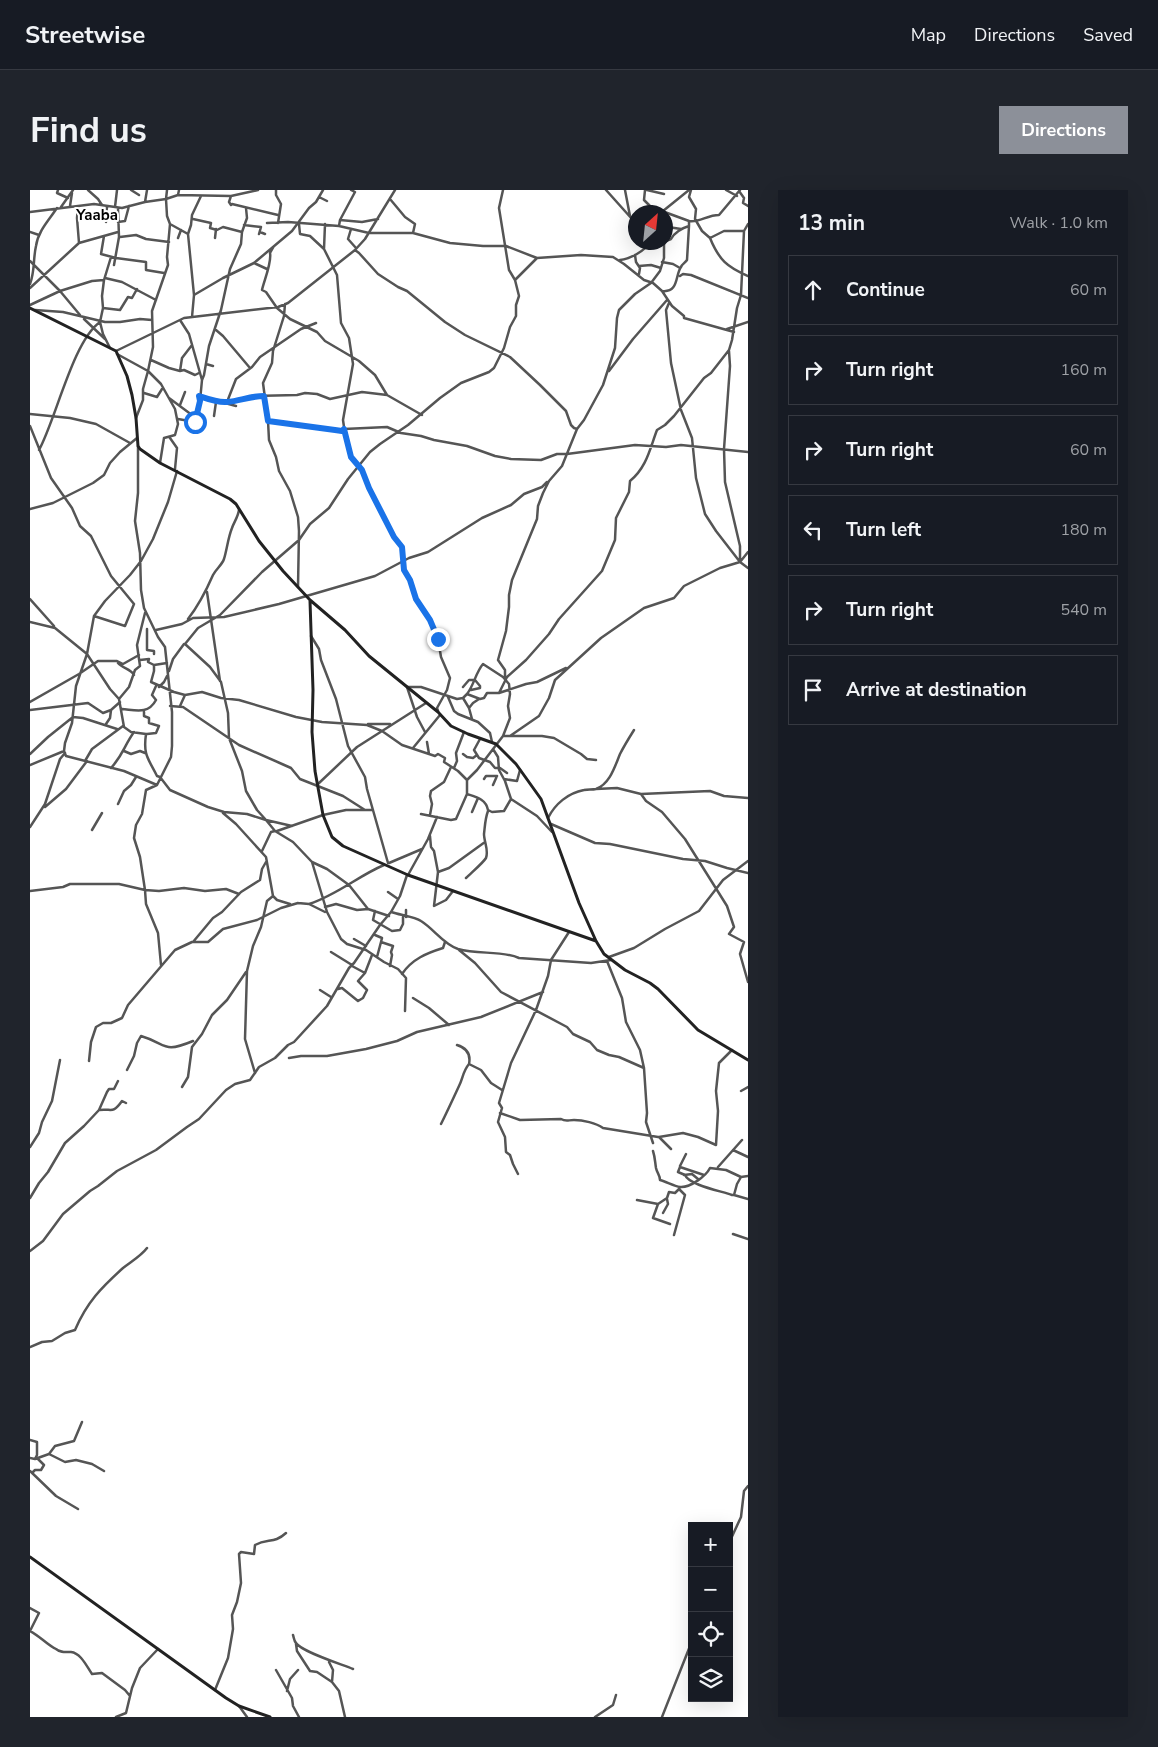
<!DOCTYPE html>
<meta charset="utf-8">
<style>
:root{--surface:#171b24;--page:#20242c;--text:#f1f3f6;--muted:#9ea1a6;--line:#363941;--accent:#8c9099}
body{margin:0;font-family:"Nunito Sans",sans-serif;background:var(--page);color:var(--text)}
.controls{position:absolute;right:15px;bottom:15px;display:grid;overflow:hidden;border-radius:0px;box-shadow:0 5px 20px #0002}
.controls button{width:45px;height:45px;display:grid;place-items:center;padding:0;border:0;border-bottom:1px solid var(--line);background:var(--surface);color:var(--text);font:25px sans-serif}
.compass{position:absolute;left:598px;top:15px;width:45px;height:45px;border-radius:50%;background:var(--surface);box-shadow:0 5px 20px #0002;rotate:27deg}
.stop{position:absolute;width:15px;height:15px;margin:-11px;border:4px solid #1a73e8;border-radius:50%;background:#fff}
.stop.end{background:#1a73e8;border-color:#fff;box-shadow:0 1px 5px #0008}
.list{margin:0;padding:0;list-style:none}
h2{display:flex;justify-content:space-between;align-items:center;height:65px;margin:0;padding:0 20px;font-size:21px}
h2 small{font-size:16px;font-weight:400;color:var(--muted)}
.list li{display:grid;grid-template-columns:32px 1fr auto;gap:15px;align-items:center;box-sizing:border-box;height:70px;margin:0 10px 10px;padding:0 10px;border:1px solid var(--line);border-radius:0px}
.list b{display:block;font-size:19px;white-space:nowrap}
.list em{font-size:16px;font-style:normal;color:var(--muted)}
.icon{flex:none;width:28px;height:28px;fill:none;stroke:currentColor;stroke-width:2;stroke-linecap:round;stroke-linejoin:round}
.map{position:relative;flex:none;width:718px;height:1527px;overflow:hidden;border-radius:0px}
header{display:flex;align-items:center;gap:30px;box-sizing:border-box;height:70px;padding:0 25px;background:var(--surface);border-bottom:1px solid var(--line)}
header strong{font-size:24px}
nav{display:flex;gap:28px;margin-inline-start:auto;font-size:18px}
.intro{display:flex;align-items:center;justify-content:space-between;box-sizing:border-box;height:120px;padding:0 30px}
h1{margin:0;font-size:35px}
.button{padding:12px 22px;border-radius:0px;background:var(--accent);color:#fff;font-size:18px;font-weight:700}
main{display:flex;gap:30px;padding:0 30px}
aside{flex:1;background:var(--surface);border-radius:0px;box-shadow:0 5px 20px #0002}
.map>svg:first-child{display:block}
</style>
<header>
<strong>Streetwise</strong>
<nav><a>Map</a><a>Directions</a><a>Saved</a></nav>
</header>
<div class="intro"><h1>Find us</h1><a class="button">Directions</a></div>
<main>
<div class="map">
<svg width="718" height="1527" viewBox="0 0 718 1527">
<rect width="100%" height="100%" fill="#fff"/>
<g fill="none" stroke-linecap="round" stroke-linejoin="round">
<path stroke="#555" stroke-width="2.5" d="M28,0L27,3L38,8
M58,0L68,9L72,15
M101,0L109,5
M246,0V5L251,14L248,33
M576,0L602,29
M595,0L600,26
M615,0L614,10L621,17L622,22
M617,0L634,4
M661,0L659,7L666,19L665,29L672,41L680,48
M696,0L707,6
M709,1L714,8L713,13L718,16
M148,5L149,0
M201,6L199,12L201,15L202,14L248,25
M289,7L297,11
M360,9L375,27L385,34L383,43
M115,12L117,0
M40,16L42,3
M48,16L47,28L49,53
M31,17L43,0
M85,17L87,0
M621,17L659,31
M633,21L659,0
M0,22L64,14L92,18L115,12L136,9L148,5L201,6L228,0
M163,29L181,33L180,38L187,40L193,37L212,42
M310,30L332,32L348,29
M76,32L77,16
M88,32L95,31L99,16
M237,33L258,32L309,36L339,43H383L420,53L453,56H476L507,68L551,65L583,67L594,74L614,90L623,93L632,101L642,116L654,126V128L704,142
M140,34L158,44L164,105L162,127
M269,34L270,44L280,46L294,59
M295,34L294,59L307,85L311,133L319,148L323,174L313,230L316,251L321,267L333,280L339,298L364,347L372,357L375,380L382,396L386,409L400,430L408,449L411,467L420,488L417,500L407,518L408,521
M718,34L714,41H694L680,48C689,70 697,77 718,86
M214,35L231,37L229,44
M309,36L310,30L325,2L321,0
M321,39L318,49L326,58
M636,41L638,37L651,39
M0,42L9,45
M230,42L235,44
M158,44L161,35L162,25L171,6
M74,46L71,64L86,68L116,72V80L134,83
M90,47L106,45L116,49L139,52
M148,48L151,40
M185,48L186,39
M636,51L641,49C644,43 652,38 659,36V31C669,33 677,25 689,25L710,0
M622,52H623
M244,56L240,63C242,72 234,91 232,100L236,102L247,118L260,129L287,142L295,151L329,171L345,185L357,205L392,225
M325,60L329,63L348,84L368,97L377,101L415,132L435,145L480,167L510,195L536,221L541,235L544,238L547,239
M605,65L606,72L610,78L609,84
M590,70C600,69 615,61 620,52
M0,71L30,101L50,125
M632,72L643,74L650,78
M224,73L237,79
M84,75L89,47L88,18
M609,76L621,75L631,78
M650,86L653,84L661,85L718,108
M75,88L92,92L126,110
M485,90L507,68
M0,94C5,81 3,69 6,56C8,41 19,30 27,18
M0,98L49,53L88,42
M632,101C649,103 645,85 651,77C652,74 655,73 657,70L659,36
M164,105L193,88L224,73L262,41L279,18L286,12L293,0
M639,113L636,120L641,173L651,220L662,248L666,288L675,324L686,341L710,372L718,378
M255,114L254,126L243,161L242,173L233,193L238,231L239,250L246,267L249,281L260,301L268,327L269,341L268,397
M0,115L30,101L62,91L74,90
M73,118L90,120L98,107L102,108L107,99
M5,120L33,122L75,132H90L110,129L122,130
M54,129L75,149
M697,139L718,132
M186,140L193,146L220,178
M80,158L73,144L70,132L73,118L72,106L74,90L81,67
M86,161L154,128L248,117L258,113L325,60L335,49L365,0
M699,161L700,176L694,259L695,292L710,356V371
M87,164L118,181L113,199V210L106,228
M121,170L139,178L150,181L152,168L162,155
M176,174L183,176
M150,181L154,180L165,185L169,183
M579,181L603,149L637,110
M172,190L174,185L179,156L191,120L200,79L211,54L212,42L217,28L216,18
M114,203L127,207L132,199
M169,206L206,216
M139,208L166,228
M197,212L222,206L267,205L275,203L287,204L300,209L332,202L357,205
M197,212L206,189L222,177L230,167L271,139L286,133
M150,215L155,202
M0,224L40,228L66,234L100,253
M184,226L186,212
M148,229L165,232L170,211L172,190L159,144L150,130
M238,231L312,241L314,239L357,237L371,243L391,246L404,250L437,256L465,266L481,269L511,270L527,264H537L605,255L636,257L651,255L718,262
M0,236L21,288L42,318L50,336L61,346L81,386L104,414L95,436L64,426
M140,248L147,258L145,279
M108,256V303L105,331L110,363L111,400L114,418L128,447L135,457L142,522V556L141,567L127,595L116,600L112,624L106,635L104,648L110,667L115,700L129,701L154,698L175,701L196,699L209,704
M9,260C26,229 43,151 70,132
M130,273L134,248L145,245L148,234L145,219L131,194L118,181L123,157L122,121L138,75L137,67L140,34L137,26L136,9L137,0
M0,319L23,313L63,293L74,285L80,273L90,262L107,248
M177,402L190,491
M0,409L24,436
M158,429C169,415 176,401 183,385C186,379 192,375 194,369C197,359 198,348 202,338C204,332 208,327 209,320
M0,432L25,438L57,464L64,426L75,411L100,385L111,371L123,349L138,312L147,281
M117,439V460L124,461V464
M126,440L152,434L163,428L194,427L249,414L345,386L379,368L398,362L452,328L481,315L494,304L512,297L517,292
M281,446L289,459L291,470L306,509L318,556L335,587L337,599L358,673
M110,470L119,469L118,472L124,475V481L121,492L144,502L155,505L172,502L191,508L209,510L266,527L292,532L337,535L352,541L372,555L405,566L408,564L415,568L414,572L428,581L437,590V604L426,629L421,630L391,624
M88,473C92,478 101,479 104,485
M124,475L137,473
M139,481L143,469L154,454
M475,487V480L468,470L476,441L479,417V405L482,390L507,329L508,316L513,303L519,291L532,276L547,239L554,230L573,195L585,158L587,128L589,120L605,104L621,93L630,81L634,68V52
M129,497L134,492L137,486
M433,497L439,490H445L450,496V498L441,500
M469,503L477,487L496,470L519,444L529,429L572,381L585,350L586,328L599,302L600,291C617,277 620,258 627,240L635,235L644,226L674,188L681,183L699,160L702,150L707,118L711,105L714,41
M418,507L424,521L428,524L448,532L460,543L462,552
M433,508L439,518L442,529
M89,509L99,497L105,480L110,476L107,455L115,423
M0,512L49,484L68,471H87L93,474L109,465
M140,516L153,517L209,555L252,574L261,578L270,589L313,606L335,620
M150,516L155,505
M439,518L443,513L449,509
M92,519C105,520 118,525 126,510L122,505L126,496
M0,520L58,513L73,523L81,520L90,512
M114,522V526L119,528V533L129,536L126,543L117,544
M76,534L80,528L81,520
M338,534H360
M395,542L387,527L377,497H391L427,509L433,508L437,504L450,509L454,508L457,503H469L496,494L507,492L536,478
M473,546H512L524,548L551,564L557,569L566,570
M480,546L509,526L519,508L525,490L571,448L614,418L644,408L654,396L690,378L710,372L718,362
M450,549L444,560L449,568L460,572L465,578H470L477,583
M397,552L399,564
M383,558L410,525
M463,559L468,567L469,580L475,591L481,609
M94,561L101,564L110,561L115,563
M0,564L18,547L43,527L53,528L87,539
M433,564L437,567L443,568L447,565
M55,571L62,559L93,536
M0,575L34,561
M81,578C93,565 94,556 104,542
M424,578L427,571L426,563L434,542
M454,589L456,586H467
M474,589L487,591L490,580
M437,590L447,580L473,546L480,528L478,516L480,504L479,494L473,487L453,474C446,482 444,495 437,504
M288,594L327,557L396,513
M127,595L94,581L36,566L34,561L35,553L42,533L46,496L57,464L80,499L89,509L94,537L101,542L116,544C113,565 118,568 127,586L130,587L140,600L178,617L194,622L217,624L236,630L245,641L263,652L282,672L297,679L319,695L338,719L359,726
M463,595L467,586
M566,599L587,598L611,604L680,601L694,606L718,608
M437,604C446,607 456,609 458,620L462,622L474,621L481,609L507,626L522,642
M611,604L616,611L632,622L655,649L697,716L704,737L699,744L714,752L710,764L718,792
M88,614L94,601L101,595L106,587
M15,617L36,599L57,571
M442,622L448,608
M193,623L206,634L236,667L243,706L247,710L260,714
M400,625L402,614L400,606L401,601L414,592L421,577
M518,628C525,614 538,603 554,600C558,599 562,600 566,599C580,594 585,576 590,564C594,556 599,548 604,540
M521,634L565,653L580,654L653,669L675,671L697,678L718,683
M262,636L236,630L227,620L216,601L212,581L199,548L198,523L191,492L180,477L155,454L168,438L190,425L232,382L269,350L280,334L299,318L318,289L340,262L350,254L378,235L410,208L431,193L459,182L464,178L474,158L480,137L486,126V115L489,106L485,90L479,80L469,18L473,0
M0,637L15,614L30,569L35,563
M62,640L72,623
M247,641L293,625L316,620H343
M400,646L401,657L404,661L408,682L404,716L416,710L423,701
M232,661L241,642L245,641
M282,672L297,722L311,749L317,754L336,760L354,772L368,779L376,788L375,821
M359,673L392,659
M408,682L419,678L455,652
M378,685L398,649L407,627
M436,688C441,683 453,673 456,668C459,660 454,652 454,644C455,636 455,629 458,621
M0,701L33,697L40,694H89L115,700L116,714L128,743L131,775
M358,702L368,709
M268,713L279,714L295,722
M279,714C307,705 328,686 354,675
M295,717L306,714L327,720L338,719
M345,721L343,730L362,741L370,740L373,734V727
M361,722C370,725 385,727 391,731C404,739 413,754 428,759C448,765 471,760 489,768L561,773L581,770
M376,727V720
M345,745L352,748L351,752L363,756L361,762L362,765L360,776
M324,749L336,756
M163,752L183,728L192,722L211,702L230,690L232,679L236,672
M429,760L445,773L471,802L537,837L543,844L560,852L567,860L579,865L589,867L614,878
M301,762L322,775
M347,767L351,752
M579,767L604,758L635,739L669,721L693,690L718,671
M577,771L592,808L596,832L610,860L614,878L617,923L616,932L623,953
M322,776L335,783
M372,784C382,769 397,763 413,758L415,752
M308,799L312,798L328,811L333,808L337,800L328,791L335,783L342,765
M290,800L301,807
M383,808L399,818L419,835
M259,868L271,866H297L336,859L367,851L387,842L451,827L513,802
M59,871L61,852L66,837L73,833H81L92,828L98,815L145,760L162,752H178L193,739L227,730L251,718L268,713
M439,874L451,880L461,893L472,900
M97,880L104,866L107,853L111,846C138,854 132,864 163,851
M225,883L215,849L217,781L223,756L231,737L237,711L243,706
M152,897L158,887L162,857L172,844L182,825L197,810L216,782
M711,901L718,897
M69,920C82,918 82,925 92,911L96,913
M470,923L490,930L531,929C536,932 538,930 544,930C553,930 566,933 573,938L628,947
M411,934C417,922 423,909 429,896C433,888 433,881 439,874C441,864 437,858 427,855
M0,957L9,943L12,932L22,911L30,870
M641,959L629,947L653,943L668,947L686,955L688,921L686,901L689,873L702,860
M703,960L718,967
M623,961C625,967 625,972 626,978C627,983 630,985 630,990C637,992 644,996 650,997C660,998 676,986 680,978L696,980L711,987
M650,976L656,964
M688,977L712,950
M488,984L483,974L480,965L476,962L475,947L468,932L472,918L469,913L481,873L506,820L518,786L521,770L539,742
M654,985L662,984L668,989
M674,985L650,977L648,982L655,985C659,995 691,1001 702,1005H704L707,994L711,987L718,986
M704,1005L718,1009
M0,1008L9,993L18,982L35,953L54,936L69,920L77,902L79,899H84L88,891
M607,1010L628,1014L637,1008L639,1002L645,1003L649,999
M628,1014L623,1028L640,1034
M633,1023L638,1014L637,1009
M703,1044L718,1049
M644,1045L655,1005L649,999L650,997
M0,1061L13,1051L33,1024L60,1001L68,996L87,981L126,960L157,937L169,929L196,900L205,894L220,890L229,877L245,868L258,855L264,852L297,816L319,778L324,773L350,735L361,722L370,706L377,685
M0,1157L12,1152L22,1151L35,1143L45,1140C57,1112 71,1098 93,1078C102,1071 111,1066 117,1058
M0,1250L7,1252V1265L5,1269
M19,1264L25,1256L44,1251L52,1232
M0,1268L5,1269L19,1264L35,1272L46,1270L62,1274L74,1281
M0,1281L26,1306L48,1319
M2,1283L5,1280H11L14,1275L7,1268
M699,1353L711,1327L714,1301L718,1296
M0,1418L9,1423L0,1441
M0,1441C10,1446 16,1454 26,1459C31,1463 35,1462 41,1462C51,1463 57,1477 62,1484L72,1483L95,1500L100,1506
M263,1445C264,1448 264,1451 266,1453C272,1462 311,1474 323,1479
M266,1454L267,1461L280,1481L287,1482L302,1492
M299,1472L303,1480L302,1492L309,1501L315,1527
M246,1480L262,1508L263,1516L269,1527
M185,1500L198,1468L203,1439L202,1425L207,1412L211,1393L209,1364L211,1362L224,1364L225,1355C238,1348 244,1354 256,1343
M257,1501L260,1489L268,1480
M209,1516L217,1527
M86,1527L96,1523L102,1498L110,1478L128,1459
M565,1527L583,1515L586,1505
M632,1527L662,1451"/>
<path stroke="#222" stroke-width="3" d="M0,118L86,161L97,186L102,205L106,228L108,256L110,259L130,273L200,309L206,314L229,351L253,381L280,410L315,440L339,466L408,522L421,536L438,544L466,554L486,574L511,609L549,713L566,751L574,764L595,780L620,793L628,799L668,840L718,870
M280,411L283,500L282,542L285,581L293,625L302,647L313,656L378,685L566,751
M0,1367L196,1508L209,1516L240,1527"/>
</g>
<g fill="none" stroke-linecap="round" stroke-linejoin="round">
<path stroke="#1a73e8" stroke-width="6" d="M165,232L170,211L169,206C178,209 188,213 197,212C210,211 220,206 234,206L238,231L305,240L312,241L314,239L321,267L332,280L339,298L364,347L372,357L374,380L380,390L386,409L400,430L408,449"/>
</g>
<g text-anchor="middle" stroke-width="4" stroke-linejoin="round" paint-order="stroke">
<g font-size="15" font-weight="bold" fill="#000" stroke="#fff">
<text x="67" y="30">Yaaba</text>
</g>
</g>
</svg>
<div class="controls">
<button>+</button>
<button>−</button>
<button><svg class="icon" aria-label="locate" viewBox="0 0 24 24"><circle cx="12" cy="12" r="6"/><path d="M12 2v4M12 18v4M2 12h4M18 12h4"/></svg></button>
<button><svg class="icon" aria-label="layers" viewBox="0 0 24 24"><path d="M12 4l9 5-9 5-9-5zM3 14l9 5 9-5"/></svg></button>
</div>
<svg class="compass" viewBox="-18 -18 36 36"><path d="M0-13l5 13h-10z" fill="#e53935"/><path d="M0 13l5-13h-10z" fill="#9ea1a6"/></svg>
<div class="stop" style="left:165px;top:232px"></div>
<div class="stop end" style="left:408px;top:449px"></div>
</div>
<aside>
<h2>13 min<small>Walk · 1.0 km</small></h2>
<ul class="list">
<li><svg class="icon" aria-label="ahead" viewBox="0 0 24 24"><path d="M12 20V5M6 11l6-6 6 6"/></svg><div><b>Continue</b></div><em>60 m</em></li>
<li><svg class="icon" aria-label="right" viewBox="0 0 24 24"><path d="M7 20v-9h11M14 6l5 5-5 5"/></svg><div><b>Turn right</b></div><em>160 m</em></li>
<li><svg class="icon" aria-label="right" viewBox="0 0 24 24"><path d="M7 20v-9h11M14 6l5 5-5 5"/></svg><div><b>Turn right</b></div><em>60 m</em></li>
<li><svg class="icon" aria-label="left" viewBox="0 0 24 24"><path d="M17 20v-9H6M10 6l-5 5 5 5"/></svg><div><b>Turn left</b></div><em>180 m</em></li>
<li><svg class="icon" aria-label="right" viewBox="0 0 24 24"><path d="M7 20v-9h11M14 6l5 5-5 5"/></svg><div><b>Turn right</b></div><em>540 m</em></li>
<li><svg class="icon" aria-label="arrive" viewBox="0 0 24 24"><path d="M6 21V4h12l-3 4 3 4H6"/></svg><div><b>Arrive at destination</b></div></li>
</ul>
</aside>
</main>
